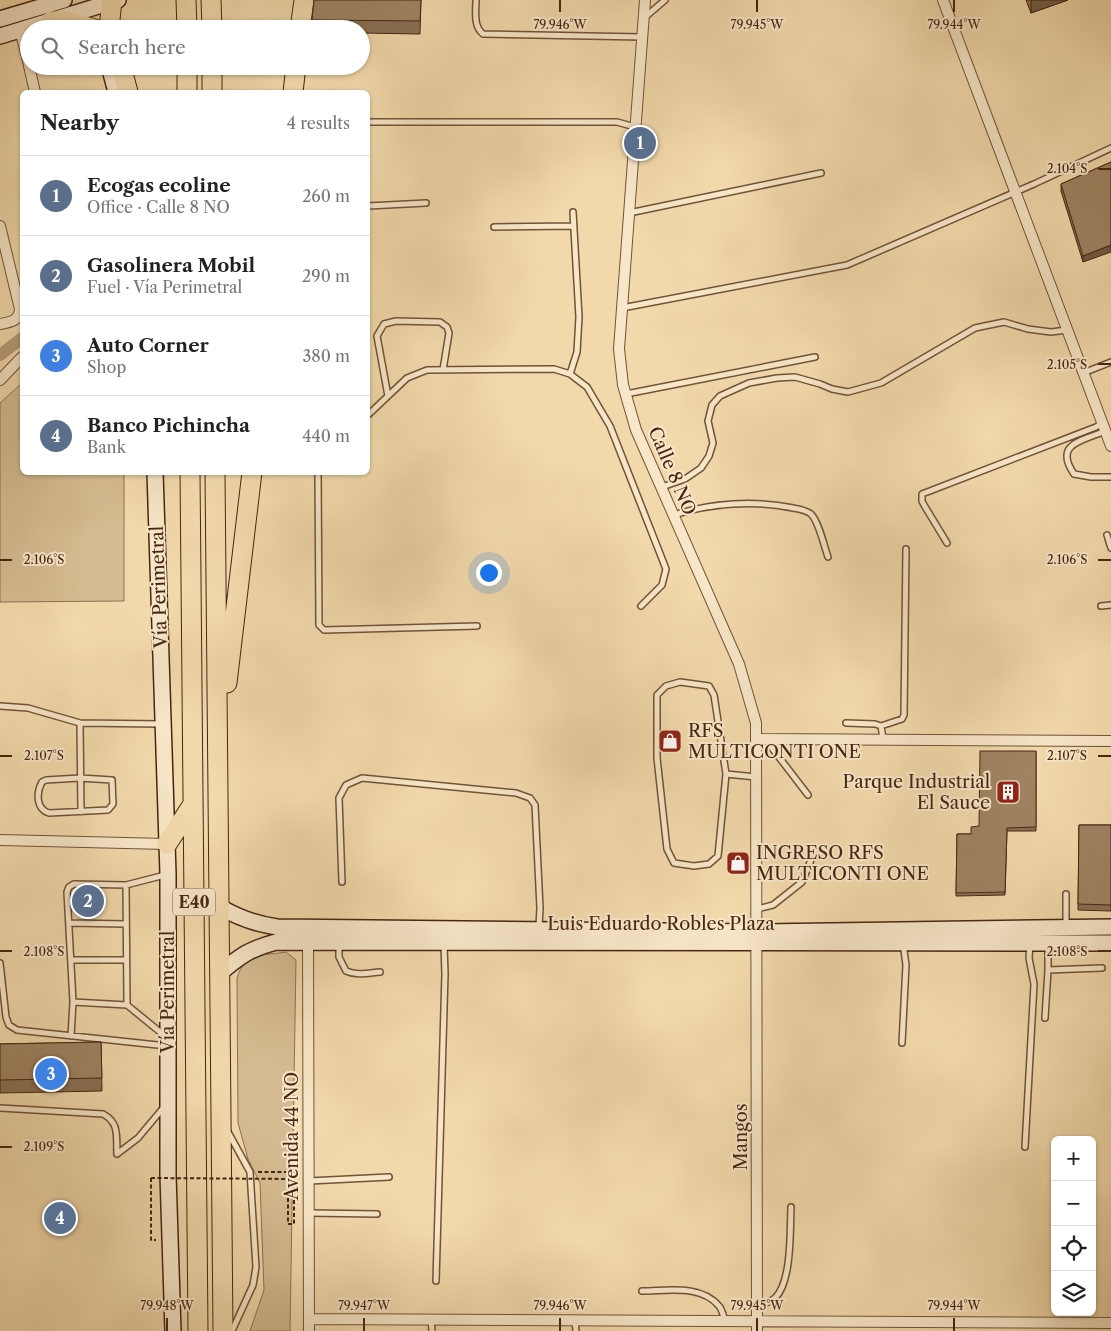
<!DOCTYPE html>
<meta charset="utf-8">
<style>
:root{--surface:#fff;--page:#f2f2f2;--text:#222;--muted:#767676;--line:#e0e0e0;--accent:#8f2418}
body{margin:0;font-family:"Libre Caslon Text",serif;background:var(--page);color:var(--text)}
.controls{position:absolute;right:15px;bottom:15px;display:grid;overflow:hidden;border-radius:8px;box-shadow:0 1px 4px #0004}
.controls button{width:45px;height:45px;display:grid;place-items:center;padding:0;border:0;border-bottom:1px solid var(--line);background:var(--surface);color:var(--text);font:25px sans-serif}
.you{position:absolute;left:488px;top:572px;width:18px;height:18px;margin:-12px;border:4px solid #fff;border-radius:50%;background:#1a73e8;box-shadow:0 0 0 8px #1a73e833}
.badge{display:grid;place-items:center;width:32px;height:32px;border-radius:50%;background:var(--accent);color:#fff;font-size:16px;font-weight:700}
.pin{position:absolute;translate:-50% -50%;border:2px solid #fff;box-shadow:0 1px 5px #0006}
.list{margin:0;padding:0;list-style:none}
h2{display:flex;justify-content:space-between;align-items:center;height:65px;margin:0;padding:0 20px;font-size:21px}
h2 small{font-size:16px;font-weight:400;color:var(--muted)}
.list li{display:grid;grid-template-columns:32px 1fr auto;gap:15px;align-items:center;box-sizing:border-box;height:80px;padding:0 20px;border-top:1px solid var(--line)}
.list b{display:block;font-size:19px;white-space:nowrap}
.list p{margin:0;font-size:16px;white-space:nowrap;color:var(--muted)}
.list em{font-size:16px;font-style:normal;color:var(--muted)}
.icon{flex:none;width:28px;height:28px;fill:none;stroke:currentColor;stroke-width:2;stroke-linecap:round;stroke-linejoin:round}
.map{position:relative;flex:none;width:1111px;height:1331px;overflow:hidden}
.search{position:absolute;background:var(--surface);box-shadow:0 1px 4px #0004;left:20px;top:20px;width:350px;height:55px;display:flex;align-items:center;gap:12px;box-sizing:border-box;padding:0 18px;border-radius:28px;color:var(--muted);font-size:19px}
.panel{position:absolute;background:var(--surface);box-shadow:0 1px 4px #0004;left:20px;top:90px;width:350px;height:385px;border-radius:8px}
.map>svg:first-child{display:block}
</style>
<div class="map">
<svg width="1111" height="1331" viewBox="0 0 1111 1331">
<rect width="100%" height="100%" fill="#f2d9ab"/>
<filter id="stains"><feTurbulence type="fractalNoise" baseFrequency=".004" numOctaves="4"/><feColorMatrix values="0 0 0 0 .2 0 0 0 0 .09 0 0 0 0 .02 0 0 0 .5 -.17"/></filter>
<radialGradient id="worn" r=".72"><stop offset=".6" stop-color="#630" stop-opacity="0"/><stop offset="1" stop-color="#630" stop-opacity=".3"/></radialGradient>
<path fill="#d5bb91" stroke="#8e7052" d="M22,383V472L124,473V601L0,602V403Z
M286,952L296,960L290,1331H250L264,1290L260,1183L248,1159L238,1123L237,978C245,951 263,956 286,952Z"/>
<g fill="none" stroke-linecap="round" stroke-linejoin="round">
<path stroke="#b89c77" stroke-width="12" d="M0,355L22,338"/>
<g stroke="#715338" stroke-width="8">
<path id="lane" d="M476,0C476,11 473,26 483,34L642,37
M644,18L665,0
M368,122H617L635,127
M368,206L426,203
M629,213L821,173
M494,227L574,226
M622,308L847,265L1034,184L1111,148
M1083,373L1111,362
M570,374L577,352L579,317L573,212
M626,394L815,357
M388,396L377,336L384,324L396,321L440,322L447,327L449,333L443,370
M368,415L407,378L427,370L554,369L570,374L587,387L610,426L666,569L662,585L641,606
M1105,431C1083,441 1053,443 1074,474L1091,477H1111
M318,472L319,625L324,630L477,626
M662,487L685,479L701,468L709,456L713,443L708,421L712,405L720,396L749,383L777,378L795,377L820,384L832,389L848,392L881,383L975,328L1004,322L1028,329L1051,332L1067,330
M674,515C711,503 755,500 793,508C798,509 806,510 811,514C819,522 824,546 828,557
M1107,535L1111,548
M947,543L924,505L922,501V494L1096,427L1102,423
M1101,606L1111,605
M680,682L709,686L714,695L726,774L718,856L709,864L694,866L674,863L667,849L657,758V695L666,686Z
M0,706L28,708L80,723L160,724
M80,723L81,812
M846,723L875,724L881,726L883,739
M881,726L902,719L904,715L906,549
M765,739L808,795
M726,774L756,777
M80,778L112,780L113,804L108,810L49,813C36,809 36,793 42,782L46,780Z
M342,882L339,798L346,785L362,778L516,793L530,798L535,805L540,908L539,927
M126,885L74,884L69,887L67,892L73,1002L127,1005
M757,909L773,905L802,882L811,860
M69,923L126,924
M1066,927V894
M339,943V957L346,971C357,976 368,973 380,972
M71,960H126
M0,963L6,1017L9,1025L17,1030L167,1046
M1048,970L1102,968
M1045,1018L1048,970V943
M71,1036L73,1002
M165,1036L127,1005L126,885L165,875
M902,1043L906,965L903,943
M0,1108L103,1114C120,1123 116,1137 117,1154
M228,1132L250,1172L256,1267L253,1285L232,1331
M1025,1147L1034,984L1029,958L1030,943
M117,1154L138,1138L164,1107
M309,1181L389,1177
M309,1213L377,1214
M436,1281L445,974L444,945
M642,1291C667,1291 701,1284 719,1306C722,1309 723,1316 725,1320
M757,1307C763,1304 770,1302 775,1298C792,1282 790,1230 791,1207
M431,1320L432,1331
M575,1321L576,1331"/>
</g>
<g stroke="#715338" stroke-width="12">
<path id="street" d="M645,0L619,349L623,385L636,430L739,664L756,723L757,1331
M943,0L1111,446
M20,30L29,65
M29,66L35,92
M0,226L20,309C19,321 11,322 0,324
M0,380L22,357
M756,739L1111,741
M0,840L167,844
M308,941L309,1331
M309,1319L1111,1323"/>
</g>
<g stroke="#462612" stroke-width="18">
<path id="secondary" d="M0,19L64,0
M0,36L118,0
M109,66L116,92
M155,472L168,874V1175L173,1331
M220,907C239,918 255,924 277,927L758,932L1111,927
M220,973C241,955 250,949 276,942L1111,943"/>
</g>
<g stroke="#462612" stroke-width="21">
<path id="highway" d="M186,0L187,29
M211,0L212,29
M51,21H66L95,29
M109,29L112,0
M300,29L304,0
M121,66L128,92
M187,66V92
M212,66V92
M293,92L296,66
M190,472L198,1331
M215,472L223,1331
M227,683L252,472
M167,844L193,804"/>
</g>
<path stroke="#462612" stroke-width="2" stroke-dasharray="4 2.5" stroke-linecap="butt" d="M258,1172H298
M288,1172V1224H294V1179
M151,1178V1240H156"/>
<use href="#lane" stroke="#f7e6c8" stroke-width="5"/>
<use href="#street" stroke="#f7e6c8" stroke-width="10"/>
<use href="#secondary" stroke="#f7e6c8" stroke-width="15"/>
<use href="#highway" stroke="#f2d9ab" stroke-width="19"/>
<path stroke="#462612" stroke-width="2" stroke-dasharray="4 2.5" stroke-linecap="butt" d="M151,1178L294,1179"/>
</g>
<path fill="#897154" stroke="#462612" d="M421,0L420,34L361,33V29H312V20Z
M1026,0H1068L1031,13Z
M1111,162L1083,262L1061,191V184Z
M1036,751V831H1007L1005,895L956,896L957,834H971L979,826Z
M1079,825H1111V911L1078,910Z
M101,1042L102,1091L0,1093V1044Z"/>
<path fill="#6f5c45" stroke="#462612" d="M1031,0H1068L1031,13Z
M53,66H67V67L53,71Z
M1111,245V252L1083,262V256Z"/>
<path fill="#9f8362" stroke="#462612" d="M314,0H421L420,21L312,20Z
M70,27L82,29H63Z
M1111,162V245L1083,256L1061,184Z
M980,751H1036V827L1007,828L1005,892L956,893L957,834H971V827L979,826Z
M1079,825H1111V905L1078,904Z
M101,1042L102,1078L0,1080V1044Z"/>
<path fill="none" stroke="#462612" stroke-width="2" d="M560,0V12M757,0V12M954,0V12M1098,169H1111M1098,364H1111M0,560H12M1098,560H1111M0,756H12M1098,756H1111M0,951H12M1098,951H1111M0,1147H12M167,1318V1331M364,1318V1331M560,1318V1331M757,1318V1331M954,1318V1331"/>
<defs>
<g id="shop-square" transform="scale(1.25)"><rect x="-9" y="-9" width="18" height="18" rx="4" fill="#8f2418" stroke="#f7e6c8"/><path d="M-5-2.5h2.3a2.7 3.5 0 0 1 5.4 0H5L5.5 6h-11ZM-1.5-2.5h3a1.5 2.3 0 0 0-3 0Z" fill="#fff"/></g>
<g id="building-square" transform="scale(1.25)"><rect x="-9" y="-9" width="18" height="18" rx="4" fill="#8f2418" stroke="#f7e6c8"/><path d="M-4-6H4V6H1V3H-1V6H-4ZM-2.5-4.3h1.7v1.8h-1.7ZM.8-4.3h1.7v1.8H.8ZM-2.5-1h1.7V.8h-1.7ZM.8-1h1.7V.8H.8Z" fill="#fff"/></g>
</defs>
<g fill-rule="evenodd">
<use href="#shop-square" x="670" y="741"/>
<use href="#building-square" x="1008" y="792"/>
<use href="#shop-square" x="738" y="863"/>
</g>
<g text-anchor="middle" stroke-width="4" stroke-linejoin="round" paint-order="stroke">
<rect fill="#f7e6c8" stroke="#7b6049" stroke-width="1" x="173" y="888.5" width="42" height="27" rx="4"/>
<g font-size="16" font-weight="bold" fill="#462612">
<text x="194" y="908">E40</text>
</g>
<g font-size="18" fill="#462612" stroke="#f7e6c8">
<text transform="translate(672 471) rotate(67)" y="6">Calle 8 NO</text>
<text transform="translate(159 587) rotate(-92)" y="6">Vía Perimetral</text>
<text x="661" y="930">Luis Eduardo Robles Plaza</text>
<text transform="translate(168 992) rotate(-90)" y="6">Vía Perimetral</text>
<text transform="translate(292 1136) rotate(-90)" y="6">Avenida 44 NO</text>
<text transform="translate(741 1137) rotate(-90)" y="6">Mangos</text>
</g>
<g font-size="18" fill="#462612" stroke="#f7e6c8" text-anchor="start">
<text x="688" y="737">RFS<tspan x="688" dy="21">MULTICONTI ONE</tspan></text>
<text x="990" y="788" text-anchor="end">Parque Industrial<tspan x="990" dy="21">El Sauce</tspan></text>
<text x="756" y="859">INGRESO RFS<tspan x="756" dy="21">MULTICONTI ONE</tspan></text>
</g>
</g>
<g font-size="12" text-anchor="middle" fill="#462612" stroke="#f7e6c8" stroke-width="4" stroke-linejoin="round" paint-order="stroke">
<text x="560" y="29">79.946°W</text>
<text x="757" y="29">79.945°W</text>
<text x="954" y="29">79.944°W</text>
<text x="1067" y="173">2.104°S</text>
<text x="1067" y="369">2.105°S</text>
<text x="44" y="564">2.106°S</text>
<text x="1067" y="564">2.106°S</text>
<text x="44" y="760">2.107°S</text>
<text x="1067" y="760">2.107°S</text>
<text x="44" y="956">2.108°S</text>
<text x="1067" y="956">2.108°S</text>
<text x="44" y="1151">2.109°S</text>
<text x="167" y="1310">79.948°W</text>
<text x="364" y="1310">79.947°W</text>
<text x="560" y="1310">79.946°W</text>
<text x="757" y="1310">79.945°W</text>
<text x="954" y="1310">79.944°W</text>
</g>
<rect width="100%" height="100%" filter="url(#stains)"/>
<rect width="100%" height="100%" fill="url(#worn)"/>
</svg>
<div class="controls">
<button>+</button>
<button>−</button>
<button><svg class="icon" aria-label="locate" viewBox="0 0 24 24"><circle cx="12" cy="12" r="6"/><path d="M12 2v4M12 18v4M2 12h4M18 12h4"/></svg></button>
<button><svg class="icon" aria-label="layers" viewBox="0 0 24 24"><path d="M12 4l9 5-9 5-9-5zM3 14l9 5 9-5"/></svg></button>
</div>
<div class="you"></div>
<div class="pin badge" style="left:640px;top:143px;background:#5c6f8a">1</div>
<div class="pin badge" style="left:88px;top:901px;background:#5c6f8a">2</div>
<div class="pin badge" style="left:51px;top:1074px;background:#3f7fe0">3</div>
<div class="pin badge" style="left:60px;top:1218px;background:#5c6f8a">4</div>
<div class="search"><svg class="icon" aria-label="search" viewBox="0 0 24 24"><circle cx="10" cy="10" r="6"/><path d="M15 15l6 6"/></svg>Search here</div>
<section class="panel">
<h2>Nearby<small>4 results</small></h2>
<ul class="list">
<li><span class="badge" style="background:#5c6f8a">1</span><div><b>Ecogas ecoline</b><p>Office · Calle 8 NO</p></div><em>260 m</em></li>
<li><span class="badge" style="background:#5c6f8a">2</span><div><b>Gasolinera Mobil</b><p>Fuel · Vía Perimetral</p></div><em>290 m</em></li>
<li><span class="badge" style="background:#3f7fe0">3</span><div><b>Auto Corner</b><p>Shop</p></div><em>380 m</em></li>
<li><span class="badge" style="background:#5c6f8a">4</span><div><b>Banco Pichincha</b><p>Bank</p></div><em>440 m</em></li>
</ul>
</section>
</div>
